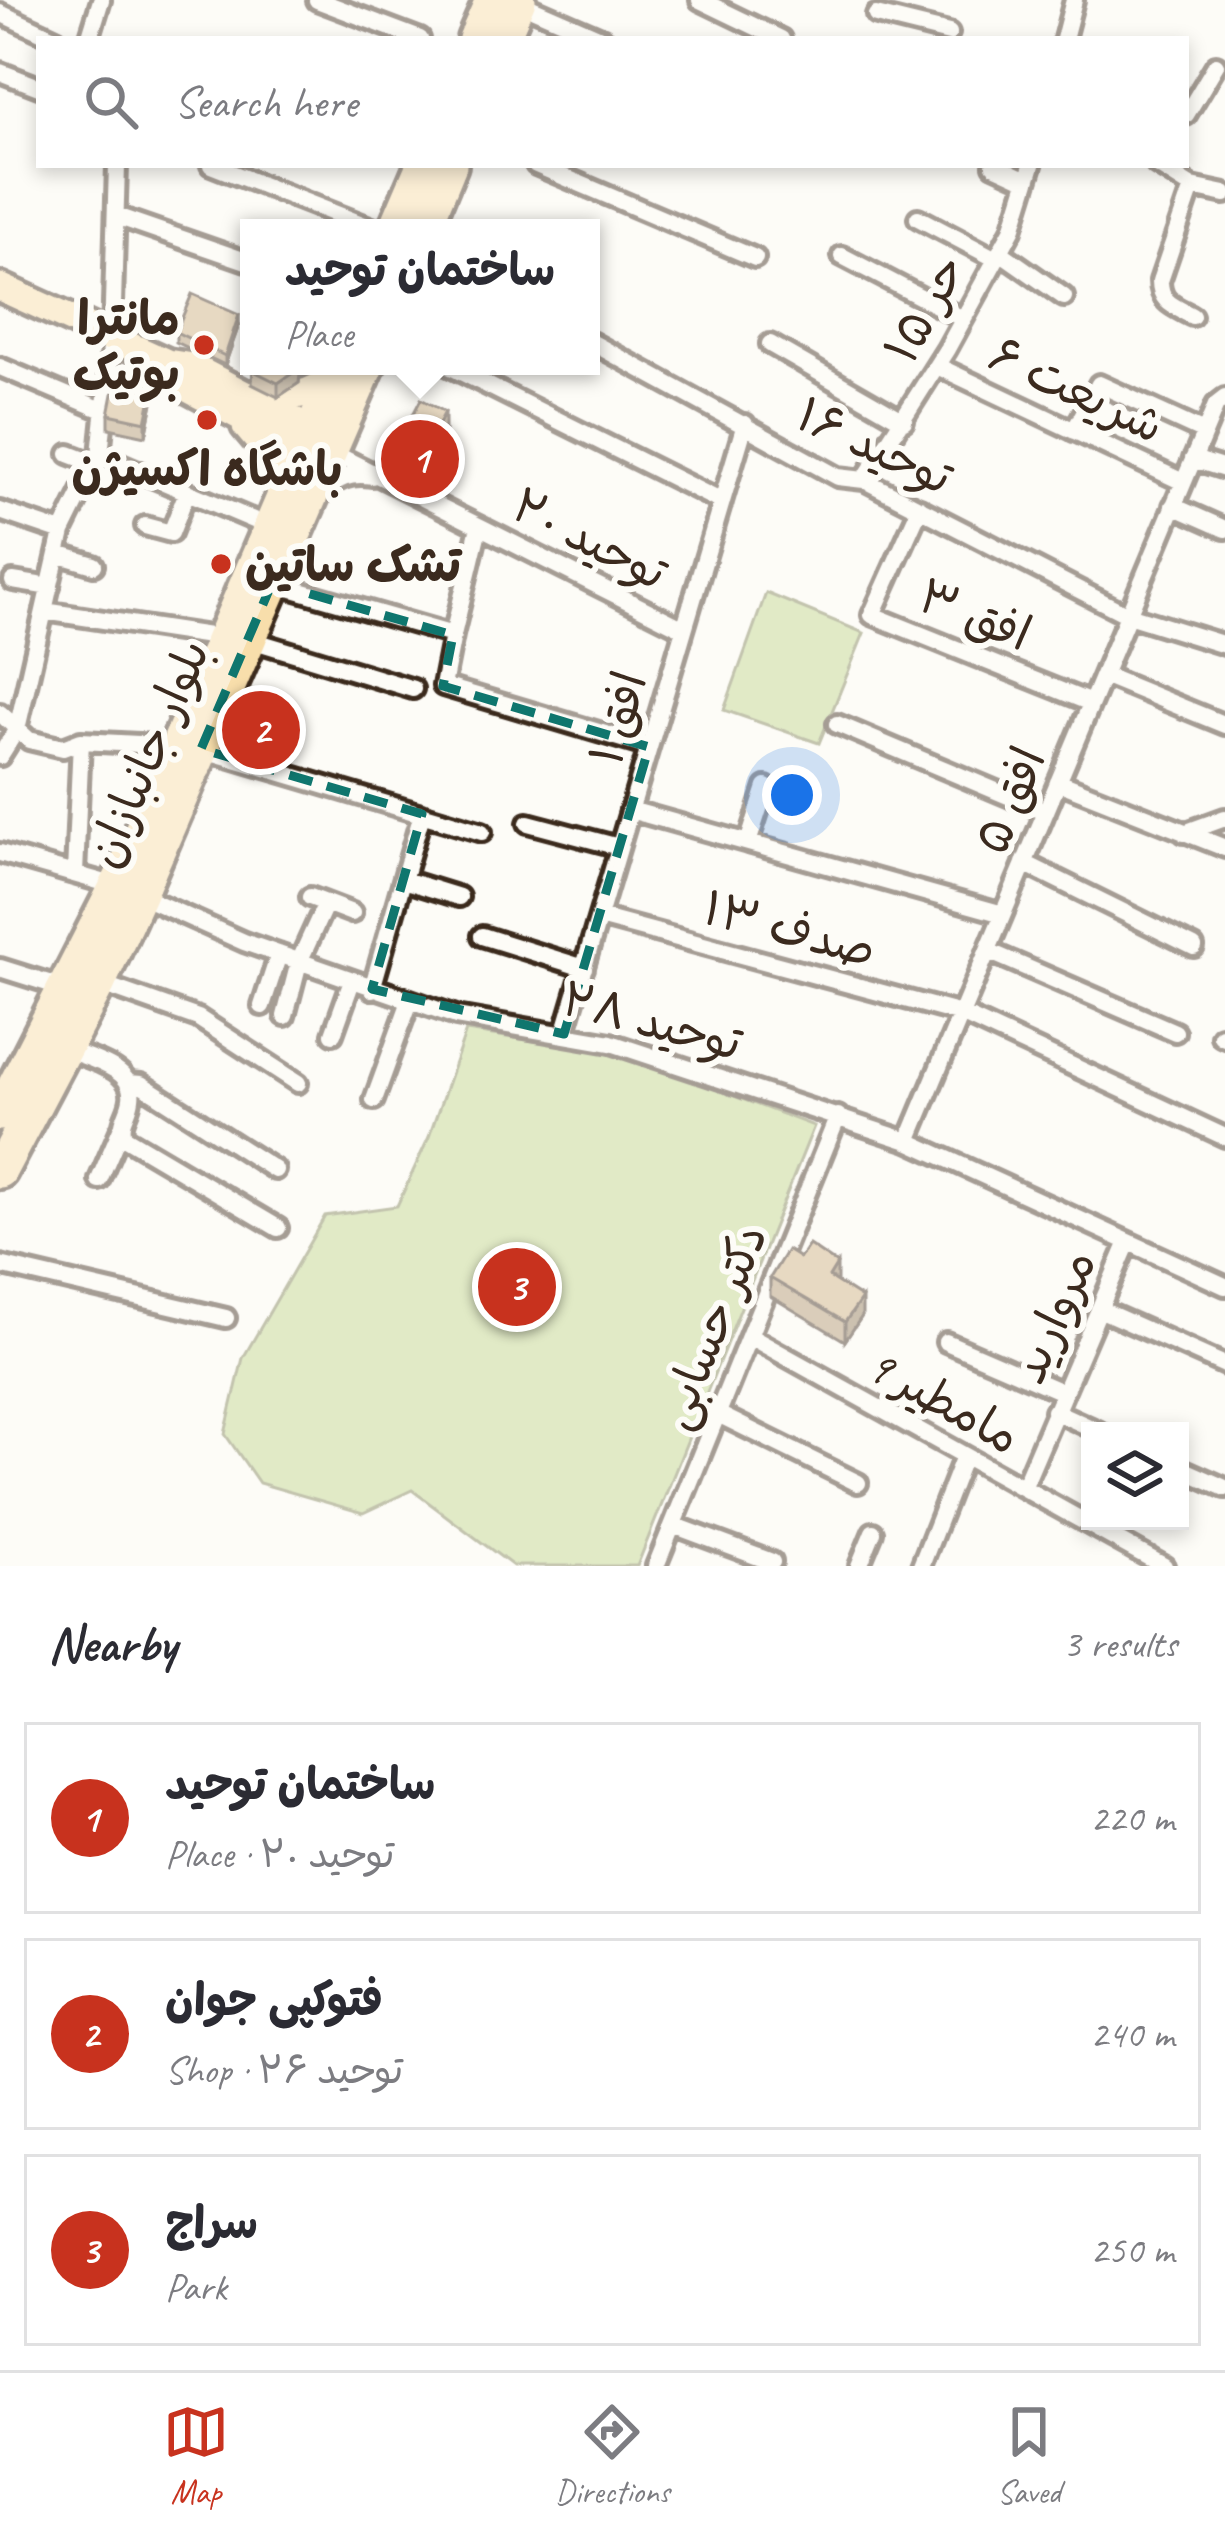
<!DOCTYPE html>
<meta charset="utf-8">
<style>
:root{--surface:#fff;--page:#f7f7f7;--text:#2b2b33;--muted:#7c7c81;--line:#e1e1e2;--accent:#c8321e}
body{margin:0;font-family:Caveat,"Playpen Sans Arabic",sans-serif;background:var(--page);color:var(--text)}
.controls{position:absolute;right:36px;bottom:36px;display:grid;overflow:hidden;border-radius:0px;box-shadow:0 6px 18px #0003}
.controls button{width:108px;height:108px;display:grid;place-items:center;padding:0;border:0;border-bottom:3px solid var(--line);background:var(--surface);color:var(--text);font:60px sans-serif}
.you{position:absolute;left:792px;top:795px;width:42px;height:42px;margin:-30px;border:9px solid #fff;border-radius:50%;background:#1a73e8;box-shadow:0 0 0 18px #1a73e833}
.badge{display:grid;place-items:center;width:78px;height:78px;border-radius:50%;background:var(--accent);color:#fff;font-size:39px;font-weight:700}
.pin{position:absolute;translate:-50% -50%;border:6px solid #fff;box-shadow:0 3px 12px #0006}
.popup{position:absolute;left:240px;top:219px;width:360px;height:156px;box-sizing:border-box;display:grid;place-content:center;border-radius:0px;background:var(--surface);filter:drop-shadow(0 3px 9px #0005);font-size:39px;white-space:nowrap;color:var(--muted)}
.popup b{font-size:45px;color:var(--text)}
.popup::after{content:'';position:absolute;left:50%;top:100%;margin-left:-24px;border:24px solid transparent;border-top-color:var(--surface)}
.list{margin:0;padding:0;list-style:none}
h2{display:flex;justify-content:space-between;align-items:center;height:156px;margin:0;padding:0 48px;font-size:51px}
h2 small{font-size:39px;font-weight:400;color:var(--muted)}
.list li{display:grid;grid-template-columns:78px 1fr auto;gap:36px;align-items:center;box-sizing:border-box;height:192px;margin:0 24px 24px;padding:0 24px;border:3px solid var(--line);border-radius:0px}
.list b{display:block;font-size:45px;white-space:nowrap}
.list p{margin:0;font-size:39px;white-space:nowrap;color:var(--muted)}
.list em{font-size:39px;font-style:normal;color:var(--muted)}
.icon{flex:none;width:66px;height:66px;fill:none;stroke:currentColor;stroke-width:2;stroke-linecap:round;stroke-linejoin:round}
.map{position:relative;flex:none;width:1225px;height:1566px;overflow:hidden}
.search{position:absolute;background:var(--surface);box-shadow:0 6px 18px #0003;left:36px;right:36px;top:36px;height:132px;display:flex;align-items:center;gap:30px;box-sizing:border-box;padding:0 42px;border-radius:0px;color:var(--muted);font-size:45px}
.sheet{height:804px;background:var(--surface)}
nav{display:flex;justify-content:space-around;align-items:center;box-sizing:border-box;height:168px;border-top:3px solid var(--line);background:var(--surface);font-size:33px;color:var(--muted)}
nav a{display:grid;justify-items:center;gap:6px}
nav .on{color:var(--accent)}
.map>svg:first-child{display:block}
</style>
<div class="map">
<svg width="1225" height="1566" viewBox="0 0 1225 1566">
<rect width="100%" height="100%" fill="#fdfcf7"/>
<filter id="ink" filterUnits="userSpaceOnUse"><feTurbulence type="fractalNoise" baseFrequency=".00833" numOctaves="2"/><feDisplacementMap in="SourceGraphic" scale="24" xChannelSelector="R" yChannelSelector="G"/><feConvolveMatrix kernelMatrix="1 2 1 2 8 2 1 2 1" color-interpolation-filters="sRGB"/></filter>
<g filter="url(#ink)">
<path fill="#bed58b" stroke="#7c8054" stroke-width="3" d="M766,593L864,633L819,743L724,710Z
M466,1031L622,1054L814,1126L637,1566H513L412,1490L363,1513L259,1483L225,1434L243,1358L325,1216L397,1206L429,1137Z"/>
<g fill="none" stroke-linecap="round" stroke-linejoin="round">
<g stroke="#3b2a1e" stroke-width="26">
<path id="street" d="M317,0L420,39
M700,0L781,39
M518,2L603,39
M0,13L56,39
M876,15L949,33
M89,39L101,0
M1064,39L1074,0
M0,72L39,87
M1186,115L1216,65
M211,165L372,228
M536,165L755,258
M994,165L1027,180
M1157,165L1192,187L1225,194
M119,217L249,262
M918,218L996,259
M1000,252L1064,297
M842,256L963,319
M1192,316C1174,306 1160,303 1160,281L1192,187
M591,342L838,477L864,480L1128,615L1225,645
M770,344L904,421
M449,366L722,502
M937,366L1183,482
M0,367L107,412
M1074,431L1099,384L1204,432
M331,452L684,629
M69,454L95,464
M100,455L270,527
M1193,459L1225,469
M864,480L947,349L1012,230L1032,165
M321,494C336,479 350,472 372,476
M1173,506L1225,529
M920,508L872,615L1091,703
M0,511L62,532
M145,526L171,533L187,492
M57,554L94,565
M13,581L50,587
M272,583L453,635L443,686L649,747
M44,611L223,638
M453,635L479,527
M248,639L413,689
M1103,675L1225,725
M0,713L29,740L63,748L81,741L177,746
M837,724L1046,812
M201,749L482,832
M0,756L17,729L62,532L100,455L112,338L117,165
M1058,782L1225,848
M630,810L1003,914
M528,823L619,847
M1184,833L1225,818
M748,843L766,787
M0,853L116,886
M1024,863L1194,947
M75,873L81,741
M404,880L459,897
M139,895L244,942L456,1016L611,1043L908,1141L1225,1286
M310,897L352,913
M599,917L961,1014L1225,1137
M482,936L584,968
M988,951L1175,1032
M0,968L64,988
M99,983L198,1018L298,1083
M372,989L422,814
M262,1006L279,954
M285,1016L299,962L326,903
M333,1034L352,981
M564,1034L745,424
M1221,1036L1225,1038
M65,1049C86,1058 136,1068 131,1099C129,1115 119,1121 124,1137L278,1228
M129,1083L141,1084L275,1170
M374,1100L410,1001
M908,1141L1216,405L1225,398
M99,1180L121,1129
M0,1265L226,1318
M1099,1309L1225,1365
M749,1336L1164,1566
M946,1342L1062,1392
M1054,1411L1098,1431
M718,1414L858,1483
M1180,1468L1225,1488
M1023,1488L1128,1242
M673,1525L772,1562
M656,1566L838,1116
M859,1566L873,1532
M921,1566L964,1456"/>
</g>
<g stroke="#3b2a1e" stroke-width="36">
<path id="primary" d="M0,287L167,363L192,367L312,430L323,443
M167,363L184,386L303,450L321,451
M256,394C289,399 310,397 335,375
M246,426L267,451L283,498"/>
</g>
<g stroke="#3b2a1e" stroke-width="42">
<path id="highway" d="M475,39L492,0
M502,39L519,0
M396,228L423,165
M424,228L450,165
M0,1114L124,871L339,366
M0,1171L99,983L139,895L367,366"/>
</g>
<use href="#street" stroke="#fdfcf7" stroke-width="16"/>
<use href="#primary" stroke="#f8deab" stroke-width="27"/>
<use href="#highway" stroke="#f8deab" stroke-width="33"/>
</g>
<path fill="#b0966f" stroke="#3b2a1e" stroke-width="3" d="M239,325L225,365L176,342V332Z
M253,366H301L299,383L278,397L252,384Z
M155,393L146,436L109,428V414Z
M445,439L418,491L394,478V451Z
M770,1278L837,1282L862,1316L845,1341L770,1296Z"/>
<path fill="#907a5a" stroke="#3b2a1e" stroke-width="3" d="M239,315V325L225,365V356Z
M299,366H301L299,383L278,397V383Z
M155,379V393L146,436V422Z
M445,412V439L418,491V463Z
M837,1264V1282L829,1277Z
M862,1298V1316L845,1341V1322Z"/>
<path fill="#cdaf81" stroke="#3b2a1e" stroke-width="3" d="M192,294L239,315L225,356L176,332Z
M126,365L155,379L146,422L109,414L118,369Z
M253,366H299V369L278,383L252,370Z
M421,399L445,412L418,463L394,451Z
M809,1245L837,1264L829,1277L862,1298L845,1322L770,1278L787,1250L800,1258Z"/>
</g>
<path d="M0 0H1225V1566H0ZM272,583L453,635L443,686L649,747L564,1034L372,989L422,814L201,749Z" fill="#fdfcf7" fill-opacity=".55" fill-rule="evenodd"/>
<path fill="none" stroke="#0f766e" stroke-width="9" stroke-dasharray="24 15" stroke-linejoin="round" d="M272,583L453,635L443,686L649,747L564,1034L372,989L422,814L201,749Z"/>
<g fill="#c8321e" stroke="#fdfcf7" stroke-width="4.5">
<circle cx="204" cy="345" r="12"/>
<circle cx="207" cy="420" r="12"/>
<circle cx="221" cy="564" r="12"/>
</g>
<g text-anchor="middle" stroke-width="12" stroke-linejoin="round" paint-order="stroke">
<g font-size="48" fill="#3b2a1e" stroke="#fdfcf7">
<text transform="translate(924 308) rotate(-61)" y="17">حر ۱۵</text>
<text transform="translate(1077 389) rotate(25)" y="17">شریعت ۶</text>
<text transform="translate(875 445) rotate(25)" y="17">توحید ۱۶</text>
<text transform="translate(590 538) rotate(27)" y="17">توحید ۲۰</text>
<text transform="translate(975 614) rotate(22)" y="17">افق ۳</text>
<text transform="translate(617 718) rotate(-73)" y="17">افق ۱</text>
<text transform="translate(147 753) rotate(-67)" y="17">بلوار جانبازان</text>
<text transform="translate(1009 800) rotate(-67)" y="17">افق ۵</text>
<text transform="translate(790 928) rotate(15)" y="17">صدف ۱۳</text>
<text transform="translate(652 1020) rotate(15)" y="17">توحید ۲۸</text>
<text transform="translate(1053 1316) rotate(-66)" y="17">مروارید</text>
<text transform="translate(711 1326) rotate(-68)" y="17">دکتر حسابی</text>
<text transform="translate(944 1400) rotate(29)" y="17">مامطیر 9</text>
</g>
<g font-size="48" font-weight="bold" fill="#3b2a1e" stroke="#fdfcf7" text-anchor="end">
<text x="180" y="334">مانترا<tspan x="180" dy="55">بوتیک</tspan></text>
<text x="207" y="485" text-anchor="middle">باشگاه اکسیژن</text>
<text x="245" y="581" text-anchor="start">تشک ساتین</text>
</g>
</g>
</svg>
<div class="controls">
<button><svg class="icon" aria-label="layers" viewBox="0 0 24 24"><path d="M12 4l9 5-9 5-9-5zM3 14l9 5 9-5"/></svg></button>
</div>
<div class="you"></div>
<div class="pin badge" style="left:420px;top:459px">1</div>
<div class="popup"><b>ساختمان توحید</b>Place</div>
<div class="pin badge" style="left:261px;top:730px">2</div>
<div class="pin badge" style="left:517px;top:1287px">3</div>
<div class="search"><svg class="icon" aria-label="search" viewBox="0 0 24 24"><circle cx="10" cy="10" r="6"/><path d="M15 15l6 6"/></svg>Search here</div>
</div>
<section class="sheet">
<h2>Nearby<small>3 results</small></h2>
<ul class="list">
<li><span class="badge">1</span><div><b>ساختمان توحید</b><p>Place · توحید ۲۰</p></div><em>220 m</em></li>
<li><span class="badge">2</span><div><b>فتوکپی جوان</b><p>Shop · توحید ۲۶</p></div><em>240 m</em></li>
<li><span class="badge">3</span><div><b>سراج</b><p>Park</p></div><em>250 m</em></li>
</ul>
</section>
<nav>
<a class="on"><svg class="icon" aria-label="map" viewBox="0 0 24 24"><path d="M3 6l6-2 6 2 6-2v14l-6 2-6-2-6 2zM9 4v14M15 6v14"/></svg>Map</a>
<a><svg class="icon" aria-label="directions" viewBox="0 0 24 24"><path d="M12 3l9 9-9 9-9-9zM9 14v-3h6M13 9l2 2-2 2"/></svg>Directions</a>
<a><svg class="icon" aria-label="saved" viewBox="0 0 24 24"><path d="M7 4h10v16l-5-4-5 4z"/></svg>Saved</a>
</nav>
